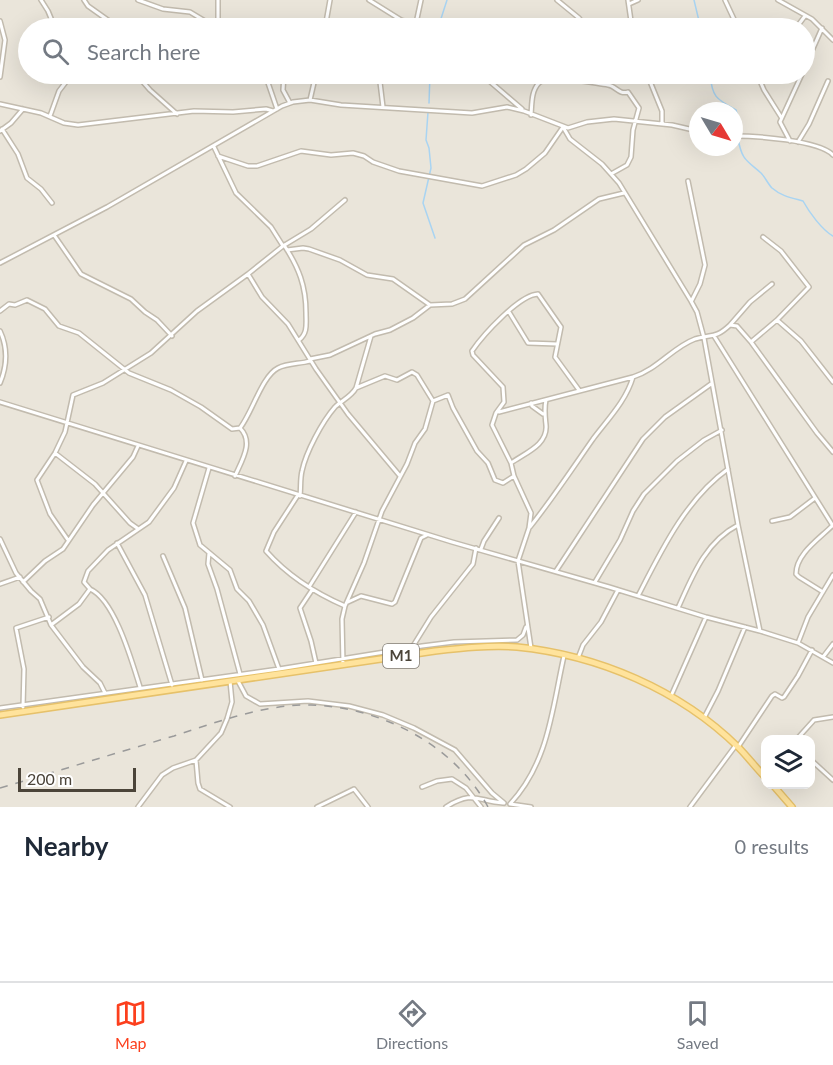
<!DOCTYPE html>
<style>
:root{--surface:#fff;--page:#f2f2f3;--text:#1f2937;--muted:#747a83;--line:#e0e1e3;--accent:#fc3f1d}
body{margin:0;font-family:Lato,sans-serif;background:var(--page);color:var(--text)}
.controls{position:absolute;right:18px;bottom:18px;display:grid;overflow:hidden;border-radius:12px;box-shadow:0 6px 24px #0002}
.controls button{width:54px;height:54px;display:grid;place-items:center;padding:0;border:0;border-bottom:2px solid var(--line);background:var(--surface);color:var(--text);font:30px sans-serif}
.compass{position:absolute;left:689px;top:102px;width:54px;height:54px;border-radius:50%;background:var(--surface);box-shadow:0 6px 24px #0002;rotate:128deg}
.scale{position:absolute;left:18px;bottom:15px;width:118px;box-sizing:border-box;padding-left:6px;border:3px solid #4b4439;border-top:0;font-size:16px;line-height:21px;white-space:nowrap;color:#4b4439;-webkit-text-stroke:4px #fff;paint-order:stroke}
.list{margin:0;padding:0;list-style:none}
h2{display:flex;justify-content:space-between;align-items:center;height:78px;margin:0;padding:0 24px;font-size:26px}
h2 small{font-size:20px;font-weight:400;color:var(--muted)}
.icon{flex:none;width:33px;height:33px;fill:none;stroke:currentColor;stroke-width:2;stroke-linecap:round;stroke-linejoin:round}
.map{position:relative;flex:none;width:833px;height:807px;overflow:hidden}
.search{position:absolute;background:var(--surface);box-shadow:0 6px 24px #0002;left:18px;right:18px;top:18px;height:66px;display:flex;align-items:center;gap:15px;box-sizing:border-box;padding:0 21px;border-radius:33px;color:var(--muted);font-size:22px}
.sheet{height:174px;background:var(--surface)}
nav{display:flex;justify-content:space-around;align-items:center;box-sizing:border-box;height:84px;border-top:2px solid var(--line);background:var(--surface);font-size:16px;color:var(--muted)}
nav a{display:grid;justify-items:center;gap:3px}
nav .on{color:var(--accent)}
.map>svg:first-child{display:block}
</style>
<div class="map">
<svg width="833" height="807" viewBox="0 0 833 807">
<rect width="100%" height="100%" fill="#f6f3ec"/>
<path fill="#eae5da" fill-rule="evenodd" d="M0,0H833V807H0ZM28,28H804V74H28ZM698,111H734V147H698ZM766,740H810V784H766Z"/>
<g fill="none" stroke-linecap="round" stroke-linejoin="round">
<path stroke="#a9d4f2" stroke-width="1.5" d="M694,0L699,21L709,28
M438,28L447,0
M710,74C712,97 716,99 736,110L740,126L739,132
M429,103L430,74
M428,112L426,140L429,148L431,168L423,203L435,238
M738,139C742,160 746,160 761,173C765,177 768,184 772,188C781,196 792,198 803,201C809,212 822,230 833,236"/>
<g stroke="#c2bbae" stroke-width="6">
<path id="street" d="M41,0L48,11L55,28
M84,0L88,6L119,28
M138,0L163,9L190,12L205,21L218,23L225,28
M218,0V23
M369,0L414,28
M557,0L579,18L587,28
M628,0L632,28
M725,0L738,28
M778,0L812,19L833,40
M629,4L638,0
M0,21L5,40L0,77
M295,28L307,21L315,28H319
M325,28L330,0
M399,28L404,21
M415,28L421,0
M796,28L805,16
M804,69L822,28
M104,74L120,78L137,75
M136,74L150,90L177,114
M265,74L277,109
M284,74L283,90L290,103
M379,74L383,107
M476,74L487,79L522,109
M604,74L608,85
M647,74L662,111V124
M757,74L764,90L781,117
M310,100L316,74
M0,104L41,113L64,123L78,125L194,111L233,112L266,109L273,111
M531,115C532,104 531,91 539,83C549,73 592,83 608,85C616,86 619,95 628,92L639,108L633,130L631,157L627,165L611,174
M50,116L59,91L72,74
M563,127L570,139L602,164L619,183L691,301L697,312L704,338L738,525L760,631
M2,129L18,154L27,178L41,189L52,203
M0,131L11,123L23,109
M734,136C755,136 819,140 833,155
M790,141L780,122L802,74
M798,142L809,124L828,81
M214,147L236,193L271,227L283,246
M218,156L248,166H257L301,151L331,155L353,153L364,156L373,162L399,171L482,186L516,175L526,169L545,153L563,127
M688,181L705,265L700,284L692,300
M54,235L81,274L131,299L145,312L157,320L172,336
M284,245C299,268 306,286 306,313C306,324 308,333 299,340
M287,250L303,248L309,249L340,260L367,275L393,279L430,305
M0,263L107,207L282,106L293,102L310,100L341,105L472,113L507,107L524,111L568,128L587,122L614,119L672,125L698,131
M248,274L262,297L288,324L316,369L348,414L400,476
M0,311L9,304L15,305L27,300L45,309L59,326L79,333L129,373L171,390L201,407L232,429L240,428
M509,312L528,343L557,344
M777,320L801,341L833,382
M730,325L750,302L772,284
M0,331C8,348 7,366 0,383
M714,336L833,526
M751,342L817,433L833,452
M310,359L330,355L375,334L390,330L413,318L430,305L452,304L465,299L524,245L554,230L599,199L624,193
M433,401L448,395L453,408L477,451L488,463L495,480L503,483L514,476
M0,402L452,542L609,587L706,617L760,631L798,643L833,663
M531,403L532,406L543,414
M499,412L633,377
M55,453L95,484L130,523L137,528
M511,463C525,453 548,445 546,425C545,415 544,409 546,400
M209,468L193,523L200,545L230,570L237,589L249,601L263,625L279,669
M235,476C242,460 254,442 240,428C252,413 262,376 278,368C288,363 300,364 310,361
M298,495L274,532L266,551C288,576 315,593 345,606
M300,496C301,488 300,479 302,471C306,452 322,422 335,407C342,400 351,397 356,388L371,336
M772,521L790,517L815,498
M530,527C553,498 572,469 593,439C608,419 626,401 633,377C658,369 673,347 695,339C712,334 715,339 730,325L737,326L751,342L777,320L809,287L781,251L763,237
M0,539L16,573L31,591L40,599L51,625L83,667L100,683L105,693
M68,540L50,514L37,480L55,453L65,432L73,395L103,383L151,353L197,311L248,274L283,246L311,229L345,200
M117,543L145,595L172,685
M481,549L484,541L499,518
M209,553L208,564L217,589L240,674
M163,556L185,608L202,680
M556,571L643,439L665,417L711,384
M23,582L45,561L63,549L93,505L133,457L138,446
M595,582L620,540L633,511L644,494L677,461L704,440L722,430
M0,584L20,577
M309,587L356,512
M90,589L84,582L88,571L108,550L149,522L174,488L186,461
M312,590L300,608L311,641L316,663
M823,592L799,577L796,574C796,554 819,539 832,526
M638,596C661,551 686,499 728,469
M348,602L361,596L392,604L395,602L421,538L427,535
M678,608C692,577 705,542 738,525
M51,625L79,604L90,589C115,600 132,662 140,687
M798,643L808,617L833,575
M413,646L431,617L473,564L476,548
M531,648L518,561L529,528L531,513L514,476L511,463L492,425L496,413L504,402L503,387L473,355L472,351C483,335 519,295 538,294L561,327L555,357L579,390
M823,657L833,644
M578,658L583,645L601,622L618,590
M343,664L342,619L345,606L364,563L382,511L407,464L415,443L425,429L433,401L417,375L412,372L397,380L385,376L356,388
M238,681L246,696L260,704L308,701L349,706L383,715L414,728L455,750L492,793L504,803
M671,696L706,617
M23,707L24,669L16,628L49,617
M0,708L279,669L422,646L454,642L517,640L523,635L526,627
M704,718L718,691L745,627
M796,740L814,720L833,717
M738,747L772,696L775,694L782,698L784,697L798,676L812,650
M810,759L833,780
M196,760L198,783L200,789L230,807
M422,787L437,781L452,779L466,788L481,807
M510,804C549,762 552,709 564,656
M510,804L531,807
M138,807L162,775L173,768L196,760L221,733L227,719L232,702L230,681
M317,807L354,789L368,807
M446,807C473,790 477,801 503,803
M690,807L736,745"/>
</g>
<g stroke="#e6c16a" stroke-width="8">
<path id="primary" d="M0,715L435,651C462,648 490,645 517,647C598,655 680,690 738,747C748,757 756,768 766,778
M772,784L792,807"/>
</g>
<use href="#street" stroke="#fff" stroke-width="3"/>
<use href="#primary" stroke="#ffe39c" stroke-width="5"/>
<path stroke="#9a9a9a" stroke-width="1.5" stroke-dasharray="8 8" stroke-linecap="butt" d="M0,788C58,771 116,753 174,736C217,722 265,704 311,705C380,707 454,744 488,807"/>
</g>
<g text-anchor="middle" stroke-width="5" stroke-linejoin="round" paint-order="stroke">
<rect fill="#fff" stroke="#817c74" stroke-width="1.5" x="383" y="644" width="36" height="24" rx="4.5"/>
<g font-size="15" font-weight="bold" fill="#4b4439">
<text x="401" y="661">M1</text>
</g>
</g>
</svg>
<div class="controls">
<button><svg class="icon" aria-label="layers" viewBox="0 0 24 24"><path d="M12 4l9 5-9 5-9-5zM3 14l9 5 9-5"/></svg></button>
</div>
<svg class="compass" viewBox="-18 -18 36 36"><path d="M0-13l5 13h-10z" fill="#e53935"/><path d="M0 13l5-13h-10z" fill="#747a83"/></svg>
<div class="scale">200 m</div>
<div class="search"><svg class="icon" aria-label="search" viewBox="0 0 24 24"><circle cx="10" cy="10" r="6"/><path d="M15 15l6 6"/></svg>Search here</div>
</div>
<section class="sheet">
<h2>Nearby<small>0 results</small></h2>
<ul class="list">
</ul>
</section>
<nav>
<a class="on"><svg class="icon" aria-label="map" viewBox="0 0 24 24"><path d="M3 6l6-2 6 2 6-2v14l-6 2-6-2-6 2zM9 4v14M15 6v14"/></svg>Map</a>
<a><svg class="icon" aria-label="directions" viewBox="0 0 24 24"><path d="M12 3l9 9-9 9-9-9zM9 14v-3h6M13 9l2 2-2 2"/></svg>Directions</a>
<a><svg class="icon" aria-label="saved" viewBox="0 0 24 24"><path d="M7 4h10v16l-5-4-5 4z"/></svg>Saved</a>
</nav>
